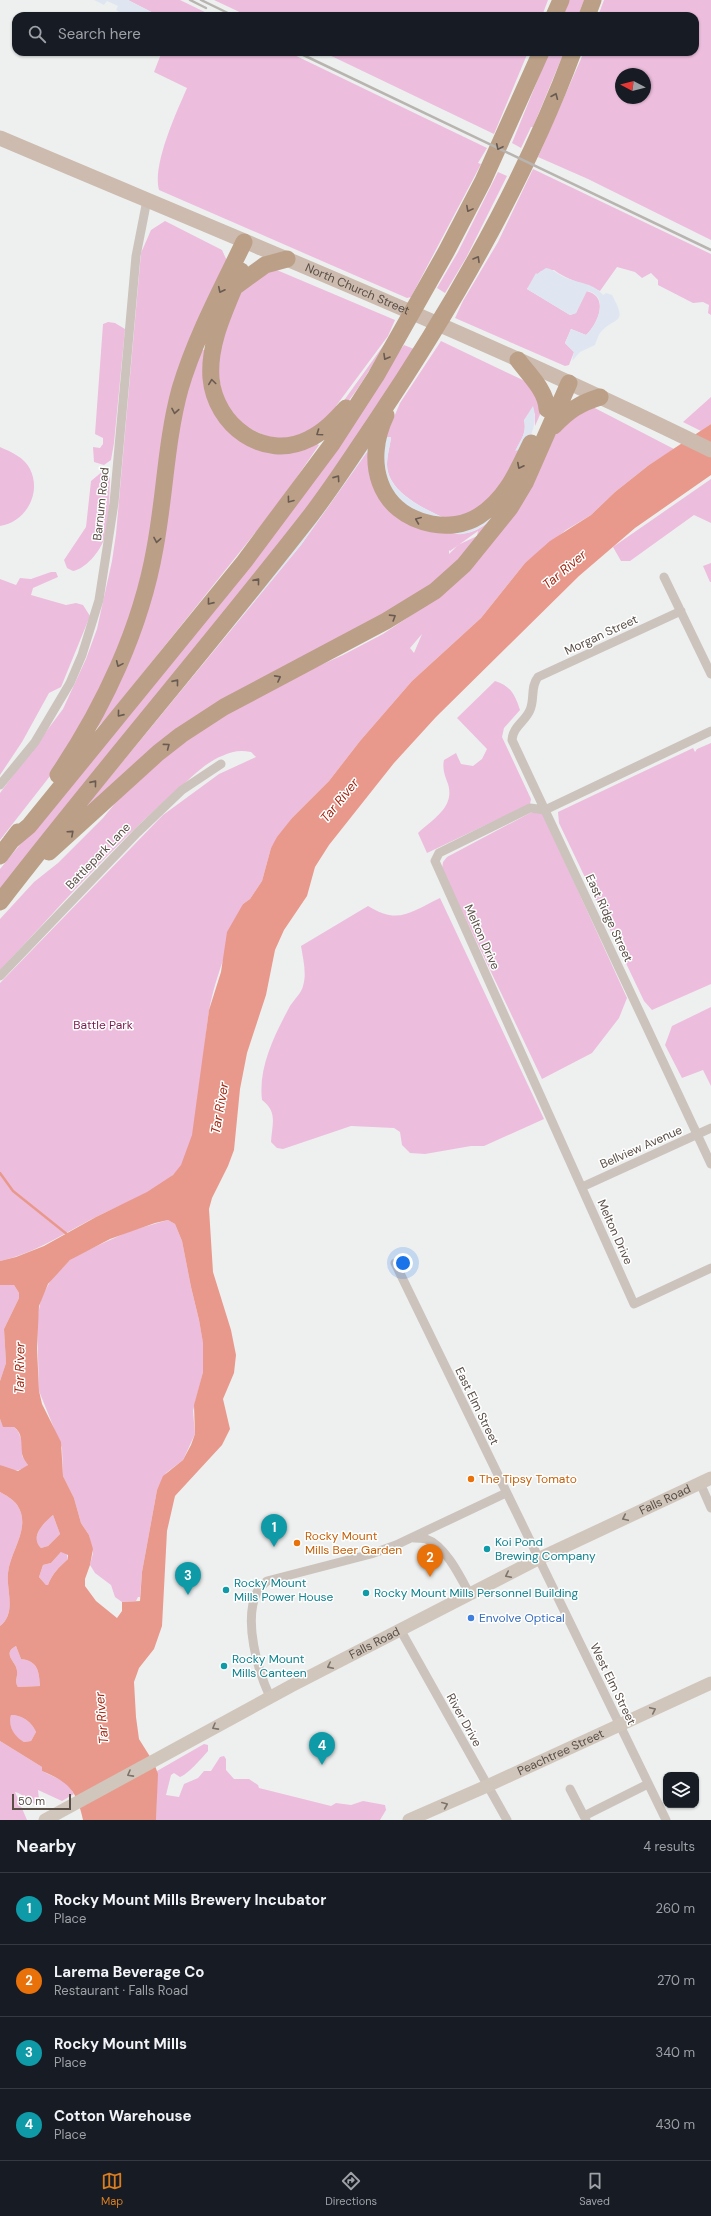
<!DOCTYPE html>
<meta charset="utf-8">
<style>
:root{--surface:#171b24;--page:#242831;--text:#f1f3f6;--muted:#9ea1a6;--line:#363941;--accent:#d97d1f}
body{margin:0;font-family:"DM Sans",sans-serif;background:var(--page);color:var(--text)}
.controls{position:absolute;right:12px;bottom:12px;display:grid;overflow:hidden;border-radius:8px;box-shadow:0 1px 3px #0004}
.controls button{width:36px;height:36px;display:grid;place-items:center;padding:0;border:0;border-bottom:1px solid var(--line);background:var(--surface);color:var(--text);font:20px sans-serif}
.compass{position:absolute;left:615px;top:68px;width:36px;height:36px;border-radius:50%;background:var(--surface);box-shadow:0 1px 3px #0004;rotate:277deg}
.scale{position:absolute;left:12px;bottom:10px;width:59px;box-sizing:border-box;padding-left:4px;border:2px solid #5a4f47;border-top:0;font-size:11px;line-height:14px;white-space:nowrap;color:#5a4f47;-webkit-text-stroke:3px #fff;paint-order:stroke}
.you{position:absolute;left:403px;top:1263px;width:14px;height:14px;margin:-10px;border:3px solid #fff;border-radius:50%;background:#1a73e8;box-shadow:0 0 0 6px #1a73e833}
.badge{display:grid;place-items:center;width:26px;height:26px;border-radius:50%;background:var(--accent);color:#fff;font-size:13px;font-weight:700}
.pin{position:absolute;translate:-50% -33px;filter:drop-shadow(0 1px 2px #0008)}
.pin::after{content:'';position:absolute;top:21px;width:14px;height:12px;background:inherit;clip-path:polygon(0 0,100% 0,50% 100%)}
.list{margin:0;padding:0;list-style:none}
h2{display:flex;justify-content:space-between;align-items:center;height:52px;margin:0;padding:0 16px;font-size:17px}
h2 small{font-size:13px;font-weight:400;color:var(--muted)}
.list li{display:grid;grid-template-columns:26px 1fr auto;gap:12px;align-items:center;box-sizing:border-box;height:72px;padding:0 16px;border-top:1px solid var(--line)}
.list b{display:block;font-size:15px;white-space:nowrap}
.list p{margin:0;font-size:13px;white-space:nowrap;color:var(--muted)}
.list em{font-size:13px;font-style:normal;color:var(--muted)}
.icon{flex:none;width:22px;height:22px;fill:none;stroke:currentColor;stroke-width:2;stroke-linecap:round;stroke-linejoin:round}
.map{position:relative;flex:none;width:711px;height:1820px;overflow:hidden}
.search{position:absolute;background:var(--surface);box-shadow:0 1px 3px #0004;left:12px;right:12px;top:12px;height:44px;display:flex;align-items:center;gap:10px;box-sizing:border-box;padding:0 14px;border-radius:12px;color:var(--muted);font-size:15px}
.sheet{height:340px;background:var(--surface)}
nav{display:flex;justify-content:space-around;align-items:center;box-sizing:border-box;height:56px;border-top:1px solid var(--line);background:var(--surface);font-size:11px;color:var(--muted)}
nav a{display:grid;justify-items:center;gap:2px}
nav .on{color:var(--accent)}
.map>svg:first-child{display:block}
</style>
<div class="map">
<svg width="711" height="1820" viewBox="0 0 711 1820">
<rect width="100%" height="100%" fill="#eef0f0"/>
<path fill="#edbddd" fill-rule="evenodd" d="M128,0H180L213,16H159Z
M214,0H548L542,16H248Z
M569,0H584L578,16H563Z
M604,0H711V240L588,179L538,157L584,52H695V16H598ZM621,74H645V98H621Z
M166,52H288L487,148L478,163L481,164L411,297L407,298L159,190C152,165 177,111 187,88L154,72L161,54Z
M323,52H528L494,134Z
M549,52H564L533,127H531L521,148L512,143Z
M533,169L711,254V315L708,313L709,305L703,302L693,303L658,285V280L651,273L642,278L635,272L617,267L600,291C585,284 567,280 554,270L541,271L527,289L570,315L576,313L586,291C610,296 598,324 586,335L571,329L565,343L574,352L569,365L565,366L455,318L463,301L498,242Z
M498,172L507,176L466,258L445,293L437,288L458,252Z
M165,221L222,250L228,263L206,307L151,552L122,650L61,762L0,840V793L63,709L86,659L97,629L112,561L116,534L141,253L151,230Z
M272,268L395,320L388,336L336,406H340L388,339C374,363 347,411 324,426C313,433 291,437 277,441L233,421L224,407L216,358L237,298L245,284Z
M108,322L115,323L125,329L114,443L111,460L104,465L94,462L93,447L100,448L103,444V438L95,434L103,324Z
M441,341L529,383L542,410L535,426V413L524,420C527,433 521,439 516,450L523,448L491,502L451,521C429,511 388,494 387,465C387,456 390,446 391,437L385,438L400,403Z
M404,345L414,349L323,490L0,890V869L140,698Z
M201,349L204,350L236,435L313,442L319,445L279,503L111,713L97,728L94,725L113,689L183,405Z
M711,397V424L701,431L683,422Z
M589,405L674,449L649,465L615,492L591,515L566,530L525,563L481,618L412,681L360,741L329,781L292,818L271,848L262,881L250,899L243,904C232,937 215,977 209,1011C202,1053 202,1131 181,1166C167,1188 119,1205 96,1217C64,1233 36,1253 0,1261V983L163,815L219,774L256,757L251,752C240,750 233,751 222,756C204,763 189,780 174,793C111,847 57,910 0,970V919L34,882L58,863L103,818L132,783L198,728L303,673L343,655L383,634L422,608L535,478L557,431ZM422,634L414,653L410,648Z
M0,447C11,452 24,457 30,469C42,493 26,522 0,526Z
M367,452L370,453L374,477L448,531C469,537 477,531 494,518L476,544L426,590L237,696L73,822L301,545ZM478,531L477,536L458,545L449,554V550L450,551Z
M103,471L110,478C109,496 110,523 104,539C100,552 85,569 73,571L67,568L64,560L86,527L91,481Z
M711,479V523L694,515L630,561H621L613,547Z
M711,563V582H710L703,566Z
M51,572H56L58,577L33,588L31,595L66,605L76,603L83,605L90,616L61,687L49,693L22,742L0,775V579L16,585L20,578L31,579Z
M495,681C511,686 515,695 520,710L504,728L502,737L531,799L530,804L427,853L418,833C434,818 455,807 448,784C445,776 442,769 444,760L456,753L461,764L473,766L482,759L487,749L457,718Z
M711,743V984L652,1010L644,1001L559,823L558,812L693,748L695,752L697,749Z
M542,812L627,998L619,1018L592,1053L542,1079L442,869L443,862L447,857L530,813Z
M440,898L544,1119L484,1146H471L425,1154L410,1153L402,1145L400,1132L394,1128L351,1126L283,1149L277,1148L271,1142C272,1124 278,1112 262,1100C258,1067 275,1034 290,1006C294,1000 302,992 303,986C307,973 303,959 301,946L368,906C398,925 411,912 440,898Z
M711,1007V1086L703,1070L682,1078L665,1045L672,1026Z
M168,1220L175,1224L182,1241L191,1287L199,1320L203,1342V1372L193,1411L195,1434L183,1460L166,1473L157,1490L142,1572L140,1597H138L136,1601L122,1602L115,1597L111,1585L95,1573L90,1565L93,1553L89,1535L81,1523L74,1498L63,1476L62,1448L39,1391L37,1322L41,1298L52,1278L70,1260L79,1254L130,1231Z
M0,1285H14L19,1293V1298L4,1329L6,1363L0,1381Z
M0,1419L2,1424L14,1427L18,1431L23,1444L22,1456L28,1465C20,1473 9,1471 0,1465Z
M0,1492C9,1497 18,1502 21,1513C27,1533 10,1553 8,1573C6,1590 17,1613 0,1626Z
M53,1515L60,1534L48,1546L41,1548C29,1536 45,1522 53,1515Z
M61,1552H66L68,1559C59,1567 52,1574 48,1585H46L39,1577L43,1565L51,1563Z
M16,1646L21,1659C38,1661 39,1671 40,1686L18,1687C14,1681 18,1677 17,1671C17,1662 1,1654 16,1646Z
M11,1715C22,1715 32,1722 36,1732L31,1741L24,1742C13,1736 8,1727 11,1715Z
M0,1741L42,1767V1771L67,1783L74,1794L62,1801L38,1790L39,1799L35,1804C28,1801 22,1793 15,1792L27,1820H0Z
M204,1744L208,1745V1751C203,1757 186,1776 180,1777L174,1773L171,1775L166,1795L179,1797L184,1784L198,1778L204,1771H211L220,1757L224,1756L226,1759V1770L234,1779H249L258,1785L259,1788L331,1806L336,1803L351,1805L363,1801L385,1805L386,1810L380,1820H156L157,1771Z"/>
<path fill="#dfe6f1" d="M94,0H128L159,16H127L116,10L118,6L107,1L104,5Z
M546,268C553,269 556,273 562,276C575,283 593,282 603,295L606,293L612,295C629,326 614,316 600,333C598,336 596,342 595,345L580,352L572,361L574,352L565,343L571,329L586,335C598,324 610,295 587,291L576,313L570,315L527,289L536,273L537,274Z
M533,406C538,422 532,433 525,448L515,451C521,440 527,433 524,420Z
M387,437H391C390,446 387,456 387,465C387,494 429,511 451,521L438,522L394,499L380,465Z
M367,444L374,449L370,478L368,458L369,453L367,452L301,545L107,779Z
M489,515L494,518C483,526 467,538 453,533Z"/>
<path fill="#e8998c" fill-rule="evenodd" d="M711,424V475L635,528L579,576L436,717L394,763L329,845L315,867L307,896L284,930L275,950L266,995L247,1053L240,1089L234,1150L228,1166L212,1198L209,1209L213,1272L231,1330L236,1355L234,1373L223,1399L230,1429L222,1445L175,1496L167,1531L162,1626L154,1649L139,1668L134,1682L136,1717L139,1739L154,1763L158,1774L156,1820H83C77,1791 69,1782 42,1771V1767L0,1741V1626C17,1613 6,1590 8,1573C10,1553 27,1533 21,1513C18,1502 9,1497 0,1492V1465L18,1471L28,1465C26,1462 22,1457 22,1453C21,1444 23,1433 14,1427H3L0,1419V1381L6,1363L4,1329L19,1298V1293L14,1285H0V1261L16,1257L44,1246L96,1217L147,1192L173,1175L181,1165L192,1135L209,1010L221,972L227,932L243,904L250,899L262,881L271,848L277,837L292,818L329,781L360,741L412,681L481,618L525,563L550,541L591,515L615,492L649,465ZM168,1220L175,1224L182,1241L191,1287L199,1320L203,1343V1372L194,1405L195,1434L191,1445L183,1460L163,1476L157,1490L142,1572L140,1601L122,1602V1611L117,1618L96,1601L85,1586V1579L90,1565L93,1549L89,1535L81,1523L74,1498L63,1476L61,1442L42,1404L39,1391L37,1348L39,1306L48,1284L70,1260L110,1239L155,1223ZM53,1515L60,1534L48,1546L41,1548C29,1536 45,1522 53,1515ZM61,1552L68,1555V1559C59,1567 52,1574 48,1585H46L39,1577L43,1565L51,1563ZM16,1646L21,1659C38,1661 39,1671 40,1686L18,1687C14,1681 18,1677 17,1671C17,1662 1,1654 16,1646ZM11,1715C22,1715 32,1722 36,1732L31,1741L24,1742C14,1736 8,1727 11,1715Z"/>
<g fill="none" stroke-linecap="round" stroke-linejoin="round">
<path stroke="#e8998c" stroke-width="2.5" d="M0,1173L13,1191L68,1235"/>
<path stroke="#ccc3bd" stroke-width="9" d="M664,577L711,674
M681,611L538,677C530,687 535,699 530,710C525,722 513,726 512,740L711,1164
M711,731L545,810L530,808L439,853L435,861L634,1304L711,1268
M0,785L35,742L70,683L82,655L99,600L114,503L136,256L147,200
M0,976L137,833L182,790L221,764
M582,1187L711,1128
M395,1263L666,1820
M700,1483L711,1508
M414,1538C417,1538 422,1538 426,1539C445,1545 461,1578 470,1595
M401,1631L507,1820
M270,1697C258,1671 243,1621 257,1592C259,1588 264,1584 267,1581L371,1554L396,1545L506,1493
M570,1789L586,1820
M584,1816L648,1784"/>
<g stroke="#d1c6bc" stroke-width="13">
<path id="s1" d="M45,1820L291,1686L538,1559L711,1478"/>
<path id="s2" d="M409,1820L487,1786L711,1683"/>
</g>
<path stroke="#ccbbae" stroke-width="15" id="s3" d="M0,138C238,239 479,336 711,450"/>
<path stroke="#bb9f87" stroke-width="17" d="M554,16L561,0
M587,16L593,0
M241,271C228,305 208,341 211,378C215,425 264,462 309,439C324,432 335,420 346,408
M236,286L265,265L287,259
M518,360C529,375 546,390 547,409
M386,415C364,461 377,513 432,524C447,527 465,525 479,516C506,499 517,472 531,443
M554,426C568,411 580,403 600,397
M58,775C104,707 141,628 155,548C165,495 166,440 180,389C195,338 221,290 244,242
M11,841L29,826L244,562L332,444L376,376L446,252L483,181L541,52
M49,852L158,753L181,735L224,707L386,621L435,591L464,565L510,508L525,483L569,383
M0,856L18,832
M0,902C101,771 210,645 311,515C334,485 355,452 376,421C454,305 524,183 573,52"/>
<path stroke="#b8b5b0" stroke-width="2.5" d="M190,0L206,8
M201,0L234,16
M297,52L711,250"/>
</g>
<defs><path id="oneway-chevron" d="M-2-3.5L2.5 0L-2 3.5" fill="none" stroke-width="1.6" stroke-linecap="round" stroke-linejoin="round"/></defs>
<g stroke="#695b51">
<use href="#oneway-chevron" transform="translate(555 96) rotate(-67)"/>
<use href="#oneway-chevron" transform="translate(499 147) rotate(115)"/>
<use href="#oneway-chevron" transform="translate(469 209) rotate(118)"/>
<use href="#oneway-chevron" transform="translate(477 259) rotate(-60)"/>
<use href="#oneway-chevron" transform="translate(221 290) rotate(116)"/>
<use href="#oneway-chevron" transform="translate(386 357) rotate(120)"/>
<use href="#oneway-chevron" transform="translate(212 382) rotate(-98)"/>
<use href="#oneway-chevron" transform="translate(175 411) rotate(100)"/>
<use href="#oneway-chevron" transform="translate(319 433) rotate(145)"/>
<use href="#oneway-chevron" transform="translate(520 466) rotate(117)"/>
<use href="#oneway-chevron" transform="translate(337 478) rotate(-55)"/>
<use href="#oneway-chevron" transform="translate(290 500) rotate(127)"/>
<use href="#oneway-chevron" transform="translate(418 520) rotate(-158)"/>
<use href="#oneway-chevron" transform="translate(157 540) rotate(100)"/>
<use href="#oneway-chevron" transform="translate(257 581) rotate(-51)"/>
<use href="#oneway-chevron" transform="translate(210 602) rotate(129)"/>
<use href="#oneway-chevron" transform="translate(393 617) rotate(-32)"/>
<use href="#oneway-chevron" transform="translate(119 664) rotate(114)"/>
<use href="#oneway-chevron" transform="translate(278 678) rotate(-28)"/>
<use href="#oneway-chevron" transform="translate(176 682) rotate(-51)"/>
<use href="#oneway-chevron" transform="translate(120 714) rotate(129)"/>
<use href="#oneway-chevron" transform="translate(167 746) rotate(-37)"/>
<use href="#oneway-chevron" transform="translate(94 783) rotate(-51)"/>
<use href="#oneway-chevron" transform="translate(71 833) rotate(-42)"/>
</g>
<g stroke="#7e736a">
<use href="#oneway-chevron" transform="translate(625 1518) rotate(155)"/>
<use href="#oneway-chevron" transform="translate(508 1575) rotate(153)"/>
<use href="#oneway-chevron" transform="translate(330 1666) rotate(154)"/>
<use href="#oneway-chevron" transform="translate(653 1710) rotate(-25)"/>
<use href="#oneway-chevron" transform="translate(215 1727) rotate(151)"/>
<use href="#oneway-chevron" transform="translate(130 1774) rotate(151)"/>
<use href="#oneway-chevron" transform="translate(445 1805) rotate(-23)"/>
</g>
<g fill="#e8710a" stroke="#fff" stroke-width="1.5">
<circle cx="471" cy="1479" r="4"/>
<circle cx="297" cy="1543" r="4"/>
</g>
<g fill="#0f9aa8" stroke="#fff" stroke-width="1.5">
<circle cx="487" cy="1549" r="4"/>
<circle cx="226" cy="1590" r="4"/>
<circle cx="366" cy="1593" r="4"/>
<circle cx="224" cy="1666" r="4"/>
</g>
<circle fill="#3f7fe0" stroke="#fff" stroke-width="1.5" cx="471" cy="1618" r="4"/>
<g text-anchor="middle" stroke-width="3" stroke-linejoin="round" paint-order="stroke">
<g font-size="12" fill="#5a4f47" stroke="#fff">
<text dy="4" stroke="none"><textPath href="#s3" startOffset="388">North Church Street</textPath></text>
<text transform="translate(101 504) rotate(-84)" y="4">Barnum Road</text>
<text transform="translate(601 635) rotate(-25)" y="4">Morgan Street</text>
<text transform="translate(98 856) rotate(-46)" y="4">Battlepark Lane</text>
<text transform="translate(609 918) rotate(65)" y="4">East Ridge Street</text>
<text transform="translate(482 937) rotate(66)" y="4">Melton Drive</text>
<text transform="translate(641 1147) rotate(-24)" y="4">Bellview Avenue</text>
<text transform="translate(615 1232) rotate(66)" y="4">Melton Drive</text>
<text transform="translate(477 1406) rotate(64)" y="4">East Elm Street</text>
<text dy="4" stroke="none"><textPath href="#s1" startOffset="698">Falls Road</textPath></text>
<text dy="4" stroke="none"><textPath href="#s1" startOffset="374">Falls Road</textPath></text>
<text transform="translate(613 1684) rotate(64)" y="4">West Elm Street</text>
<text transform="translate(464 1720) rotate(61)" y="4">River Drive</text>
<text dy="4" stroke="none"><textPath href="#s2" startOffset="166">Peachtree Street</textPath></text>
</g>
<g font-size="12" fill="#791a4f" stroke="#fff">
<text x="103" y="1029">Battle Park</text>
</g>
<g font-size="12" fill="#c56008" stroke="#fff" text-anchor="start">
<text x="479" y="1483">The Tipsy Tomato</text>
<text x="305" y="1540">Rocky Mount<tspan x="305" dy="14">Mills Beer Garden</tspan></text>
</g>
<g font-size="12" fill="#0d838f" stroke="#fff" text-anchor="start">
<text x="495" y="1546">Koi Pond<tspan x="495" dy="14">Brewing Company</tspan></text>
<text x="234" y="1587">Rocky Mount<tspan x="234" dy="14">Mills Power House</tspan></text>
<text x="374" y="1597">Rocky Mount Mills Personnel Building</text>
<text x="232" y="1663">Rocky Mount<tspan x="232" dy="14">Mills Canteen</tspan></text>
</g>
<g font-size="12" fill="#366cbe" stroke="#fff" text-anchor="start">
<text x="479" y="1622">Envolve Optical</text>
</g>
<g font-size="13" font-style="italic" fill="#a32711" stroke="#fff">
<text transform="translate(564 569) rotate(-40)" y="5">Tar River</text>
<text transform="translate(339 800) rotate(-51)" y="5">Tar River</text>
<text transform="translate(219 1108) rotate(-80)" y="5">Tar River</text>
<text transform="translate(19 1368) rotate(-89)" y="5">Tar River</text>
<text transform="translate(101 1718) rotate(-95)" y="5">Tar River</text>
</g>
</g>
</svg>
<div class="controls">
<button><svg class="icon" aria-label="layers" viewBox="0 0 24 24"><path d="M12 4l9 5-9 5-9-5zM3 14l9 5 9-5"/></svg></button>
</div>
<svg class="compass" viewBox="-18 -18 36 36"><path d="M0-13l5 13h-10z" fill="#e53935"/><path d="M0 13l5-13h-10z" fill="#9ea1a6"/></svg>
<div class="scale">50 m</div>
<div class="you"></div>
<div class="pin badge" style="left:274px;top:1547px;background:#0f9aa8">1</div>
<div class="pin badge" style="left:430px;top:1577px;background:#e8710a">2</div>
<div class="pin badge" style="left:188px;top:1595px;background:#0f9aa8">3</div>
<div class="pin badge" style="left:322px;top:1765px;background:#0f9aa8">4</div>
<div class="search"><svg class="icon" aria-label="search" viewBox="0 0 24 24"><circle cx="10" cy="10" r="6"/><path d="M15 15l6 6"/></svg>Search here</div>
</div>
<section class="sheet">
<h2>Nearby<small>4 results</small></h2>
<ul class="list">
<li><span class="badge" style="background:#0f9aa8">1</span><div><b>Rocky Mount Mills Brewery Incubator</b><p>Place</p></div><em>260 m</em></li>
<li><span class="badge" style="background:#e8710a">2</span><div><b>Larema Beverage Co</b><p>Restaurant · Falls Road</p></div><em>270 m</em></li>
<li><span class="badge" style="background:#0f9aa8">3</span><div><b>Rocky Mount Mills</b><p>Place</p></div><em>340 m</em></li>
<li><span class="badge" style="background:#0f9aa8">4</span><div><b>Cotton Warehouse</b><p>Place</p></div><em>430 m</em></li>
</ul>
</section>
<nav>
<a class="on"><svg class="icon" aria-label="map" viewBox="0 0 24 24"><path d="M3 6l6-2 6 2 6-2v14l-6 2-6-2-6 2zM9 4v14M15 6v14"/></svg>Map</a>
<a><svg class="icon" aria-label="directions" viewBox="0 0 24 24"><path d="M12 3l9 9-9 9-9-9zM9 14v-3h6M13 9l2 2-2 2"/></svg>Directions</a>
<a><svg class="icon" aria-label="saved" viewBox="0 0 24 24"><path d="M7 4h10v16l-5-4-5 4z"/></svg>Saved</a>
</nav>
